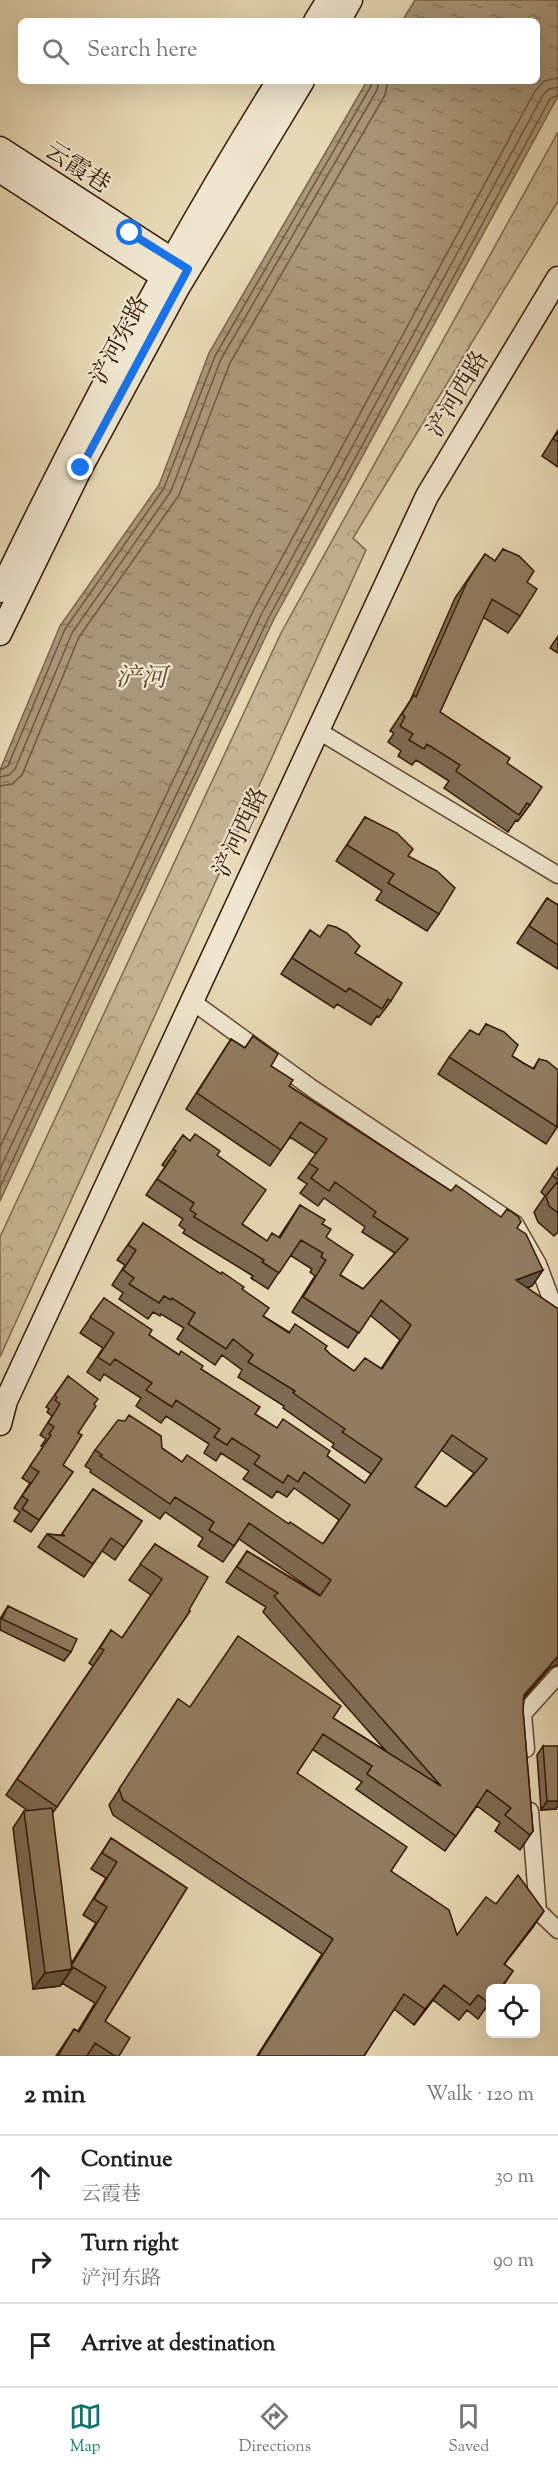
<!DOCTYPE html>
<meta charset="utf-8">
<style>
:root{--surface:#fff;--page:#f6f6f6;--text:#222;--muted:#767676;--line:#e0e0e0;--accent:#0f766e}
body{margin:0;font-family:"Sorts Mill Goudy","Noto Serif SC",serif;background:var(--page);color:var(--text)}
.controls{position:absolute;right:18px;bottom:18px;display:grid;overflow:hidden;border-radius:9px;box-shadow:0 6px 24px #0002}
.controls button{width:54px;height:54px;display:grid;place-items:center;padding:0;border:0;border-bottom:2px solid var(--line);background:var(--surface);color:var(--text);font:30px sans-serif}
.stop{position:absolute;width:18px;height:18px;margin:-14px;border:4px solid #1a73e8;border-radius:50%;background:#fff}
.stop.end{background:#1a73e8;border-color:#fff;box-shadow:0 2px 6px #0008}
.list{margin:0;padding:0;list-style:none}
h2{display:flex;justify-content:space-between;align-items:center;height:78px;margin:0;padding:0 24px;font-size:26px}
h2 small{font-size:20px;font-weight:400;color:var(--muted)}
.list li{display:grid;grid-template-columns:39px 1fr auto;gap:18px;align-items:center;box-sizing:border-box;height:84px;padding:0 24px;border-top:2px solid var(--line)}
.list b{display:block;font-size:22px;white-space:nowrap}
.list p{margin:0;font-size:20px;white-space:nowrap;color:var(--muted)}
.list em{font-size:20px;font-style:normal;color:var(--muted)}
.icon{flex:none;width:33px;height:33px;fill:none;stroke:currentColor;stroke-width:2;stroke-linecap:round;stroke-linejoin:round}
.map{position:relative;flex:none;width:558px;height:2056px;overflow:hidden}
.search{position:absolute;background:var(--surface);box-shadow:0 6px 24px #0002;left:18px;right:18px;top:18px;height:66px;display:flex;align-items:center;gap:15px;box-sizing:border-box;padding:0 21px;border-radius:9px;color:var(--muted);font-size:22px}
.sheet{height:330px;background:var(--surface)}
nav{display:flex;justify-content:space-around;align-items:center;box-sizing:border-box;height:84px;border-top:2px solid var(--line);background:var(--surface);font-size:16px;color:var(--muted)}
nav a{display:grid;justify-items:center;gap:3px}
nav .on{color:var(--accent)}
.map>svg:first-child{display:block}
</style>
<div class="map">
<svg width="558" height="2056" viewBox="0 0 558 2056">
<defs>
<pattern id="forest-crowns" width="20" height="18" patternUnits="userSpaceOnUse" patternTransform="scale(1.5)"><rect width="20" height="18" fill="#c8b897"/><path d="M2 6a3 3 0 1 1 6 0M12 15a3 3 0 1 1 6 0" fill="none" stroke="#ac9d80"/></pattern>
<pattern id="water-ripples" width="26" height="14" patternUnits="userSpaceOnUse" patternTransform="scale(1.5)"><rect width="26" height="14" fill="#aa9779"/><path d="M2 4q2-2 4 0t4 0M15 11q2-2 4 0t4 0" fill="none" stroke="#8b7a61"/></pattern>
</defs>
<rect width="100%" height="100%" fill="#e7d9b5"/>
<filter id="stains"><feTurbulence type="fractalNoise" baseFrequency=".00333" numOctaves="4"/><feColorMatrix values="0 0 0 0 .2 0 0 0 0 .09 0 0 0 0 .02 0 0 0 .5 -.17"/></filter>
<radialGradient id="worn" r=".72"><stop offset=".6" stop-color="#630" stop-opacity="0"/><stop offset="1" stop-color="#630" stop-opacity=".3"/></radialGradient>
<path fill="url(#forest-crowns)" stroke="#7e684e" stroke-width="1.5" d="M558,132V201L353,538L366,550L0,1357V1237L281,633Z"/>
<path fill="url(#water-ripples)" stroke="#7a644a" stroke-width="1.5" d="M415,0H558V96L274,619L131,919L0,1201V770L60,626L159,485L209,353L367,81H537V21H402Z"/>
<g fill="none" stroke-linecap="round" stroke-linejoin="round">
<path stroke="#6e583e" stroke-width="1.5" d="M0,770L8,766L65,629L164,488L215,356L371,86L372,81
M0,777L9,775L15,769L72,633L171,491L221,359L377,90L379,81
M0,786L12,784L22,775L79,637L179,495L230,363L385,95L388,81
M0,1147L254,609L535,91L544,81L558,78
M0,1169L262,613L543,95L549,89L558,87
M0,1187L269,617L550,99L558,95"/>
<g stroke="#604830" stroke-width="19">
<path id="street" d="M317,730L558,875
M193,1002L313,1089L515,1224L538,1264L553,1304L558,1308
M526,1749L523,1714L558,1675
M530,1811L538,1911L558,1930"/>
</g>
<g stroke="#331804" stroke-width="25">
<path id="secondary" d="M315,21L328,0
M339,21L351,0
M0,148L184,267
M0,171L175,285
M0,591C84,416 175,245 278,81
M0,634L81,468L178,288L303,81
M0,1424L6,1401L427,496L558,278"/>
</g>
<use href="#street" stroke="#efe6cf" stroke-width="16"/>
<use href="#secondary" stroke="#efe6cf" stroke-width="22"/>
</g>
<path fill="#7d6b53" stroke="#331804" stroke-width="1.5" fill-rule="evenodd" d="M558,430V467L542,456Z
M503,549L527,582L520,616L508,633L483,617L440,712L507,763L530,805L518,821L516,820L508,832L444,788L449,781L416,760L412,765L398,756L401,751L388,742L394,733L390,731L410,701L455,598L485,554L495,561Z
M558,636V653L550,648Z
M365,817L408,856L439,914L427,931L376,900L382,891L336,861Z
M547,898L557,905L558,904V969L517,943Z
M310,930L320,937L355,953L391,1001L379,1017L377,1016L371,1025L337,1004L334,1008L281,974Z
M486,1024L512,1056L533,1069L539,1059L558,1126L546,1144L438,1074L449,1057L479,1035Z
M253,1036L271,1066L289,1086L451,1191L517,1228L543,1270L532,1286L527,1288L558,1309V1664L550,1668L524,1698L523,1710L533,1831L520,1850L495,1831L500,1823L477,1806L445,1851L356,1789L362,1782L312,1749L297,1773L391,1871L457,1935L496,1904L533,1927L504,1964L513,1971L501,1989H490V2002L478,2019L467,2010L459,2020L433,2000L414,2025L394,2009L364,2056H257L322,1954L113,1815L109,1805L178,1699L189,1707L333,1718L386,1751L263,1612L266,1607L226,1582L247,1551L320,1595L239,1539L223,1562L198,1546L203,1538L165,1512L160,1519L90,1472L91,1470L85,1466L95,1450L162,1448L182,1462L323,1544L339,1520L294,1488L287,1497L277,1491L272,1498L243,1479L249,1471L221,1453L216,1461L204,1453L209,1444L166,1416L161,1423L136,1406L141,1398L104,1374L100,1381L87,1372L103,1348L80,1333L104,1298L149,1335L201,1369L255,1414L276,1428L327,1456L365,1483L371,1474L332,1447L334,1444L283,1408L284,1406L238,1377L242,1370L222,1355L215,1365L177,1339L184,1328L161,1314L160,1316L153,1312L148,1319L119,1299L123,1293L112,1285L125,1265L117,1260L143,1223L242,1289L263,1316L289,1332L325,1349L330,1354L354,1371L381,1369L400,1340L370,1315L348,1348L292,1312L315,1276L310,1272L312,1269L290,1255L268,1289L251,1278L253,1276L183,1233L185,1230L179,1225L183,1219L146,1195L165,1167L162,1165L183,1135L190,1141L217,1155L242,1224L267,1241L279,1237L300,1205L322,1224L326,1237L340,1275L363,1289L395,1253L362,1232L365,1227L324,1198L318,1206L300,1193L307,1184L298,1178L316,1154L290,1137L270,1166L186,1109L231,1039L245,1048ZM441,1450L474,1473L446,1507L415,1487Z
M558,1167V1232L554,1236L538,1222L534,1212L545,1196L541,1192Z
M68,1376L94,1404L78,1433L63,1465L73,1472L31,1532L14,1521L20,1512L14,1508L30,1483L22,1478L43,1447L41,1446L46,1439L40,1435L52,1416L47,1412L49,1409L46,1407Z
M93,1489L142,1521L115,1560L102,1551L84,1577L38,1547L47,1534L61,1535Z
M155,1544L189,1610L190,1611L52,1814L71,1964L96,1923L83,1915L106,1878L91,1869L111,1838L187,1888L105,2021L119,2056H56L74,2029L78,2031L95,2003L62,1983L60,1986L33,1989L13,1828L24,1811H28L6,1795L93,1666L89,1663L111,1630L122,1638L151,1595L129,1580Z
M8,1606L71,1652L64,1661L0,1630V1619Z
M543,1746L556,1809L541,1810L537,1755Z"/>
<path fill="#665743" stroke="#331804" stroke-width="1.5" d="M543,1270L532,1286L505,1296L516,1280Z
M558,1656V1664L557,1665L550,1668L513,1710L524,1695Z
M547,1801H558V1806L556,1809L541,1810Z
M544,1911L533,1927L493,1979L504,1964Z
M72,1969L60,1986L33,1989L45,1973Z
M444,1985L433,2000L414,2025L425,2009Z"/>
<path fill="#917c60" stroke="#331804" stroke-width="1.5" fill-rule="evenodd" d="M558,432V442L553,439Z
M503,549L519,556L534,571L527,582L537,589L520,616L492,599L440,712L510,758L507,763L542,787L530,805L527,803L519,815L456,771L460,765L427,744L424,749L409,740L413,734L400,726L405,717L402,714L414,695L416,697L467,582L485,554L495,561Z
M365,817L397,833L413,849L408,856L437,871L455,888L439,914L388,883L394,874L347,845Z
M547,898L558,905V945L529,926Z
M328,925L336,927L347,933L360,946L355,953L402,983L391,1001L388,999L382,1009L349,988L346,992L292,958L310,930L320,937Z
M486,1024L504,1032L518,1045L512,1056L523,1063L534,1069L539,1059L547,1061L558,1070L557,1127L449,1057L470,1030L479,1035Z
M253,1036L278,1054L271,1066L293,1080L289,1086L451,1191L456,1185L501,1217L507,1209L518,1216L521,1222L517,1228L526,1234L543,1270L516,1280L558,1309V1656L524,1695L523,1710L533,1831L530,1835L505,1815L511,1808L487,1790L456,1836L367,1774L372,1766L323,1734L297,1773L407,1847L391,1871L449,1910L457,1935L486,1897L496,1904L518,1875L544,1911L504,1964L513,1971L500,1989H490V2001L489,2003L478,1995L470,2005L444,1985L425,2009L404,1994L364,2056H258L333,1939L123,1800L119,1789L178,1699L190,1707L238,1636L341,1706L333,1718L441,1786L274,1596L278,1593L237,1567L247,1551L320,1596L331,1580L249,1523L234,1546L209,1530L214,1522L175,1497L170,1504L100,1456L102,1455L95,1450L118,1420L125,1421L129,1415L161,1436L162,1448L182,1462L187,1455L289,1524L290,1522L323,1544L350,1505L304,1472L298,1482L288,1475L283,1483L254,1464L260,1456L232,1438L227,1445L214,1437L220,1429L176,1400L172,1407L146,1390L152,1383L115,1359L110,1365L98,1357L114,1333L90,1317L104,1298L152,1330L149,1335L179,1355L181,1351L203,1366L201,1369L260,1407L255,1414L277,1428L283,1419L330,1451L327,1456L365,1483L382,1459L342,1432L345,1429L293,1393L295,1391L248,1362L253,1355L233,1339L226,1349L188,1324L195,1313L172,1298L171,1300L164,1296L159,1303L129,1284L134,1278L123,1270L136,1250L128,1245L143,1223L221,1274L222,1272L244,1287L242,1289L269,1308L263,1316L289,1333L295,1324L327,1346L325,1349L330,1354L354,1371L365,1358L382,1369L411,1325L381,1300L359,1333L303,1297L326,1260L321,1257L323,1253L301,1240L279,1273L262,1262L264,1260L194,1217L196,1214L190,1210L194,1203L157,1179L176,1151L173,1149L183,1135L190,1141L195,1134L220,1151L217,1155L266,1190L242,1224L267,1241L272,1233L280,1238L300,1205L325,1220L322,1224L331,1229L326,1237L353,1255L340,1275L363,1289L408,1239L373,1216L376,1212L335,1182L329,1191L311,1178L318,1169L309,1163L327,1139L300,1122L281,1150L197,1093L231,1039L245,1048ZM452,1435L487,1459L446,1507L415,1487Z
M558,1167V1180L552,1175Z
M558,1181V1213L549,1206L546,1196Z
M68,1376L98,1399L94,1404L96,1406L78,1433L82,1435L63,1465L73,1472L39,1520L22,1509L28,1500L22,1496L39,1472L30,1466L51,1435L49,1434L54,1427L48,1423L60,1404L55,1400L57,1398L55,1395Z
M93,1489L142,1521L124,1547L111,1538L93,1564L47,1534L65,1536L62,1534Z
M155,1544L208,1577L189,1610L190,1611L57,1807L17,1779L104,1650L100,1648L111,1630L122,1638L162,1579L140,1564Z
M8,1606L77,1639L71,1652L2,1619Z
M543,1746H558V1801H547Z
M52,1808L72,1969L45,1973L24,1811Z
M111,1838L187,1888L105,2021L130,2038L119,2056H115L95,2043L87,2056H58L74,2029L79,2032L106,1987L71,1966L107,1907L94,1899L117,1862L102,1853Z"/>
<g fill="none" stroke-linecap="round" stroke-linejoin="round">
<path stroke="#1a73e8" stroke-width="8" d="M81,468L188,269L130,233"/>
</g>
<g text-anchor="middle" stroke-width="4.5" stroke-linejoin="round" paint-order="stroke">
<g font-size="24" fill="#331804" stroke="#efe6cf">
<text transform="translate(78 167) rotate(33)" y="8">云霞巷</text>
<text transform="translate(119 340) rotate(-62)" y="8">浐河东路</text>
<text transform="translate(457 394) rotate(-59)" y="8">浐河西路</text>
<text transform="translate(240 832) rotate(-65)" y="8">浐河西路</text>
</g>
<g font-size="26" font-style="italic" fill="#634b33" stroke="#efe6cf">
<text x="141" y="686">浐河</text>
</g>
</g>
<rect width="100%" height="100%" filter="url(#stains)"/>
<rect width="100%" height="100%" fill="url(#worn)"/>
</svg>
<div class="controls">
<button><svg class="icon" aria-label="locate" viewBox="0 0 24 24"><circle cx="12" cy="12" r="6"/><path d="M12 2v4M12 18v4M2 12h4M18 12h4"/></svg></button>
</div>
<div class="stop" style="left:130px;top:233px"></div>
<div class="stop end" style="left:81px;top:468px"></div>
<div class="search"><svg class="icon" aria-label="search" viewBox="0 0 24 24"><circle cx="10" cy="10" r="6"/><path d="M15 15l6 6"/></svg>Search here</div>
</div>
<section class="sheet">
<h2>2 min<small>Walk · 120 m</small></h2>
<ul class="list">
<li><svg class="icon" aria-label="ahead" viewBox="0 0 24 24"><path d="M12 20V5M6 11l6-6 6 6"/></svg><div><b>Continue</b><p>云霞巷</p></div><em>30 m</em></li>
<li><svg class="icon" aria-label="right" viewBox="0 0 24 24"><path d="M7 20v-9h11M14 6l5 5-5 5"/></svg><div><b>Turn right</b><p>浐河东路</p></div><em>90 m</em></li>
<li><svg class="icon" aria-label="arrive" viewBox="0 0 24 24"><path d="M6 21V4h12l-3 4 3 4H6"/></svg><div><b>Arrive at destination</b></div></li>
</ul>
</section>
<nav>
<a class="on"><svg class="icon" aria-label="map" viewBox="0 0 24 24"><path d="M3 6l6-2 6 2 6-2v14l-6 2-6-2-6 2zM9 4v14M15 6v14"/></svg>Map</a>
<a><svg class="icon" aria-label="directions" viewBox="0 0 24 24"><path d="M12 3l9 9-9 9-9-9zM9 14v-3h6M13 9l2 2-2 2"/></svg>Directions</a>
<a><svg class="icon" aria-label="saved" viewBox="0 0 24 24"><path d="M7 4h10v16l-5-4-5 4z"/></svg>Saved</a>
</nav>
